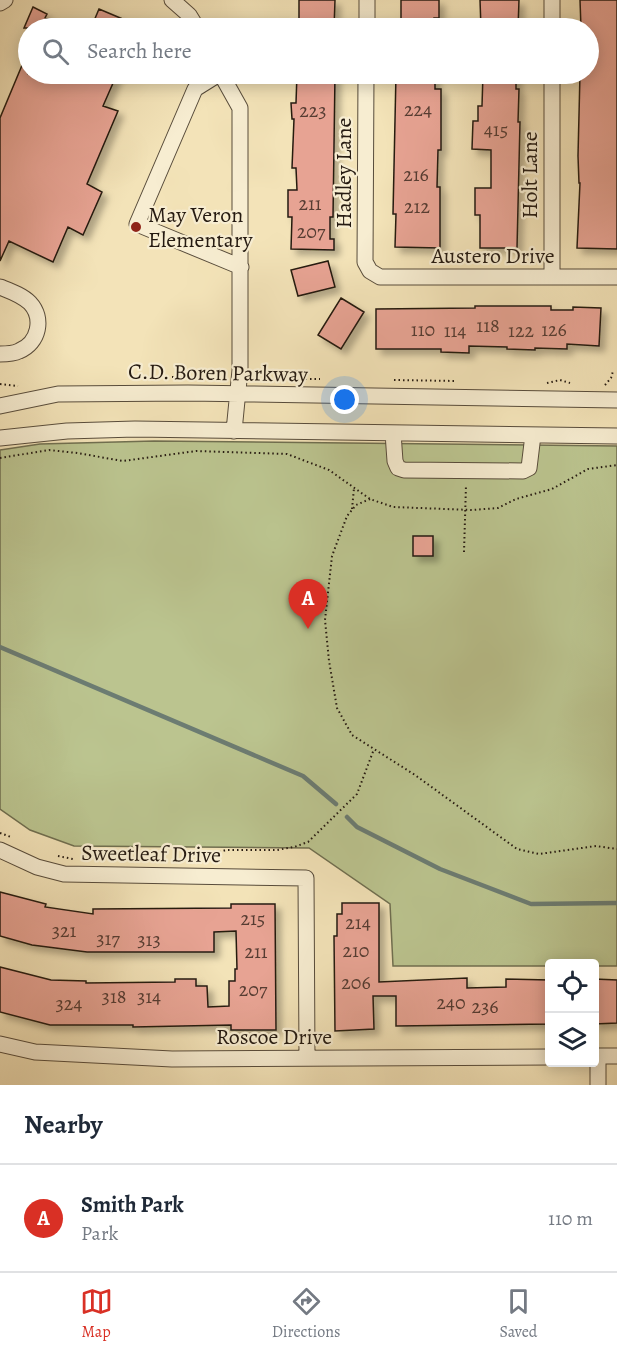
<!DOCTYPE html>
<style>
:root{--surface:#fff;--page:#f2f2f3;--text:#1f2937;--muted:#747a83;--line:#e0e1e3;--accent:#d93025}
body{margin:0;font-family:Alegreya,serif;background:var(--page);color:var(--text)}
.controls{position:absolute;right:18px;bottom:18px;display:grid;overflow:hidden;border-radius:6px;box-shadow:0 3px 15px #0003}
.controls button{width:54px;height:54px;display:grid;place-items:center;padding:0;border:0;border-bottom:2px solid var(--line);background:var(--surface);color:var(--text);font:30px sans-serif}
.you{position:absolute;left:345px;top:400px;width:21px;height:21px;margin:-15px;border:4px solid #fff;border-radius:50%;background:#1a73e8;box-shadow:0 0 0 9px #1a73e833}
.badge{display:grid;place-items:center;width:39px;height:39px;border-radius:50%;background:var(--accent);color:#fff;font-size:20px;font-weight:700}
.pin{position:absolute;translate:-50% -50px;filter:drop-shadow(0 2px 3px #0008)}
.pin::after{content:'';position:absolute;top:32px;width:21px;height:18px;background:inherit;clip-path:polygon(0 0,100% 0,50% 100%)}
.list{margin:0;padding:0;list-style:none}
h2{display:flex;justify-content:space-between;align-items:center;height:78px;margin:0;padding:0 24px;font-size:26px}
h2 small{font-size:20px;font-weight:400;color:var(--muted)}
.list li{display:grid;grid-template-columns:39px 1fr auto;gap:18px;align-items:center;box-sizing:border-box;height:108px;padding:0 24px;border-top:2px solid var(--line)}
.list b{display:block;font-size:22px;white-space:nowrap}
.list p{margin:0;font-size:20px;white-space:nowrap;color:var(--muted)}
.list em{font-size:20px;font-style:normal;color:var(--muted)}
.icon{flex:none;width:33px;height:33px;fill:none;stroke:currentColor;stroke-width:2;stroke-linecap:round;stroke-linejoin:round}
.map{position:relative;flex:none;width:617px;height:1085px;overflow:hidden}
.search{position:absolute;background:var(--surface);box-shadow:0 3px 15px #0003;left:18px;right:18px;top:18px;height:66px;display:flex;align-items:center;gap:15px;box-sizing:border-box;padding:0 21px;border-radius:33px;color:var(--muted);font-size:22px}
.sheet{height:186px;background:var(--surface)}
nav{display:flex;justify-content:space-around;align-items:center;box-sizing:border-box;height:84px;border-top:2px solid var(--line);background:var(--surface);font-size:16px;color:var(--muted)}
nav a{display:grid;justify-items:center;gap:3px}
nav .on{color:var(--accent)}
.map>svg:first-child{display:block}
</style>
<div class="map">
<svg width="617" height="1085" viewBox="0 0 617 1085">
<defs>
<filter id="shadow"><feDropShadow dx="5.5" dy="5.5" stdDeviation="3" flood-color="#0004"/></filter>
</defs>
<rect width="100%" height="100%" fill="#f3e3b8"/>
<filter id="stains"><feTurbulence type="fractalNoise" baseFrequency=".00333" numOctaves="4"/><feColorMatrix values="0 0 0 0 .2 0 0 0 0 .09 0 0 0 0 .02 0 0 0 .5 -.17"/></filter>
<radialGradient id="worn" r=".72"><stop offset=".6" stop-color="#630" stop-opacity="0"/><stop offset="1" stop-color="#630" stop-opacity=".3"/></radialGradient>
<path fill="#bbc48f" stroke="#706f50" stroke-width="1.5" d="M154,441L617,446V966H595L594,964H550L549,966H393L390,904L309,848L74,846L30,830L0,809V450L40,444Z"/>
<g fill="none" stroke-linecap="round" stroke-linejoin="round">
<path stroke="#6c7c72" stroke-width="4.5" d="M0,647L303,776L336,804
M347,817L357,827L440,869L531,904L617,903"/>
</g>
<path fill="#e7a393" stroke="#251a11" stroke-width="1.5" filter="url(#shadow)" d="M299,0H335L334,28H299Z
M401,0H439V18H434V28H401Z
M480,0H519L518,28H481Z
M580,0H617V249L577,248L580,183H579L578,156L580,74H588V28H581Z
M33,7L47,14L45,18L68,28H24Z
M99,9L144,28H91Z
M28,51V74H117L103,106L118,111L87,184L102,192L83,235L68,227L53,262L9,241L0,261V118Z
M297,74H335L333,217H330V239H334V250L291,249L292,217H288V190H297L296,168H292L294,119H292L291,103H296Z
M396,74H435V89H441V150H438L437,187H440V248L395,247L396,214H393Z
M483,74H516V89H519L518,122H520L517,248H480V215H475V188H491V150L472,149L473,121H478V106H482Z
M328,261L335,287L298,296L291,270Z
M341,298L364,312L341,349L318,335Z
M475,306H551V310H573V307L601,308L599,346L567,344V349L535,348V350L507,349V347L469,346V353L441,352V349H376V309L475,308Z
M413,536H433V556H413Z
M0,892L46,904L45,907L93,914V909L231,908V904H275L276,1030H231V1025L133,1027V1025H50L0,1012V967L51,980L86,981V983L175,982V979H196V986H207L208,1007L229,1006V981H235V969H237L236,931L214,932V952H87L32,945L0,936Z
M342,903H379V982L467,978V988L506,987V979L549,980V1024L396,1026V996H373L374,1029L335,1031L334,936H337V914H342Z
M594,979L617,980V1023L594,1024Z"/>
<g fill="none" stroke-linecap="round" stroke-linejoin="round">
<g stroke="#584c3b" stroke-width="17">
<path id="minor" d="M172,0L189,15L197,28
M552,0V28
M0,3L5,0
M367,28V0
M219,74L195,89L137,224L241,267
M221,74L240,108V370L234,431
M366,74L365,262L370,271L380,277H617
M552,74V277
M0,287C10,291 22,295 30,303C44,318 39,343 19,351C13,354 7,354 0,354
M0,406L58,394L188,393L617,400
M393,433L395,461L398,468L404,470L523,471L529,468L533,435
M0,438L67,431L135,429L617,436
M0,850L37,867L64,874L306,878L307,1058
M0,1044L35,1052L172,1059L550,1057
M594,1056H617
M598,1085V1056"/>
</g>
<path stroke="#251a11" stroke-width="2" stroke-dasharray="1.5 3" stroke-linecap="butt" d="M154,377H184
M292,379H320
M394,380L457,381
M547,383L560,380L570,383
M0,384L18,386
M605,385L611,378L613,371
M0,458L49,450L77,453L123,461L196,451L287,454L329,470L370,499L393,507L472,510L498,508L516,499L552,489L588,469L617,465
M370,499L356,505L347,516L332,556L325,620L329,661L337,708L352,735L415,775L517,849L539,854L596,846L617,849
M352,509L354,488
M464,552L466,485
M0,833L11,837
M58,856L73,859
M180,860L193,856H207L226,850H277L294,847L308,842L357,794L374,749"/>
<use href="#minor" stroke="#f7edd1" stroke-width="15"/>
</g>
<circle fill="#8f2418" stroke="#f7edd1" stroke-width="2" cx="136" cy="227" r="6"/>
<g text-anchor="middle" stroke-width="4.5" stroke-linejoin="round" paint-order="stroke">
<g font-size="20" fill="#563c32">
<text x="418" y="116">224</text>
<text x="313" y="117">223</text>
<text x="496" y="136">415</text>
<text x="416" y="181">216</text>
<text x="310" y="210">211</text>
<text x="417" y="213">212</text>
<text x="311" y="238">207</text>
<text x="488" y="332">118</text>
<text x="423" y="336">110</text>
<text x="554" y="336">126</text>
<text x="455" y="337">114</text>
<text x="521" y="337">122</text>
<text x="253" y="925">215</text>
<text x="358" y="929">214</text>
<text x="64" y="937">321</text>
<text x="108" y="945">317</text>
<text x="149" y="946">313</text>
<text x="356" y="957">210</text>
<text x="256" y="958">211</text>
<text x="356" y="989">206</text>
<text x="253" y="996">207</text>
<text x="114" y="1003">318</text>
<text x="149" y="1003">314</text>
<text x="451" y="1009">240</text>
<text x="69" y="1010">324</text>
<text x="485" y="1013">236</text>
</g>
<g font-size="22" fill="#251a11" stroke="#f7edd1">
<text transform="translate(343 173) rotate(-90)" y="8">Hadley Lane</text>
<text transform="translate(529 175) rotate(-90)" y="8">Holt Lane</text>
<text x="493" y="263">Austero Drive</text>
<text transform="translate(218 372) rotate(1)" y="8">C.D. Boren Parkway</text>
<text transform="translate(151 853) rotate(1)" y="8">Sweetleaf Drive</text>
<text x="274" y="1044">Roscoe Drive</text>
</g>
<g font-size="22" fill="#251a11" stroke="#f7edd1" text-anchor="start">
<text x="148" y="222">May Veron<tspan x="148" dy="25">Elementary</tspan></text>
</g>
</g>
<rect width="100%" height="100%" filter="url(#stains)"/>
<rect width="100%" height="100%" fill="url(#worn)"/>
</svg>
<div class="controls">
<button><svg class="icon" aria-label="locate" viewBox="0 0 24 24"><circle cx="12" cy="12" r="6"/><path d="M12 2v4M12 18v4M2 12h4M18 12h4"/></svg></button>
<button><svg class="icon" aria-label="layers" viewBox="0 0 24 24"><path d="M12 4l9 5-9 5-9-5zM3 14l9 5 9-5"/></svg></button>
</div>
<div class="you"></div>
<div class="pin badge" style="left:308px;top:629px">A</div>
<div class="search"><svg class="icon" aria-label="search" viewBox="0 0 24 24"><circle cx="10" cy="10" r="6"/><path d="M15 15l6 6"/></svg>Search here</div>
</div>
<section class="sheet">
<h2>Nearby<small></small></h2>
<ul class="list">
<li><span class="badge">A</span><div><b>Smith Park</b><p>Park</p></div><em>110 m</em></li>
</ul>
</section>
<nav>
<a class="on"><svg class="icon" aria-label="map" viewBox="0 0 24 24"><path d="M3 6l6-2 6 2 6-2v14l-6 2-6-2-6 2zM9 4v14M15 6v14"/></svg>Map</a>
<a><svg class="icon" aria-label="directions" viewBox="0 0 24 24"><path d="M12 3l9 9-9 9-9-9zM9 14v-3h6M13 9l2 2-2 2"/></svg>Directions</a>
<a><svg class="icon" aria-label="saved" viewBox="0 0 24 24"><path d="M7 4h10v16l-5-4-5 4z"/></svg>Saved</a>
</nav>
